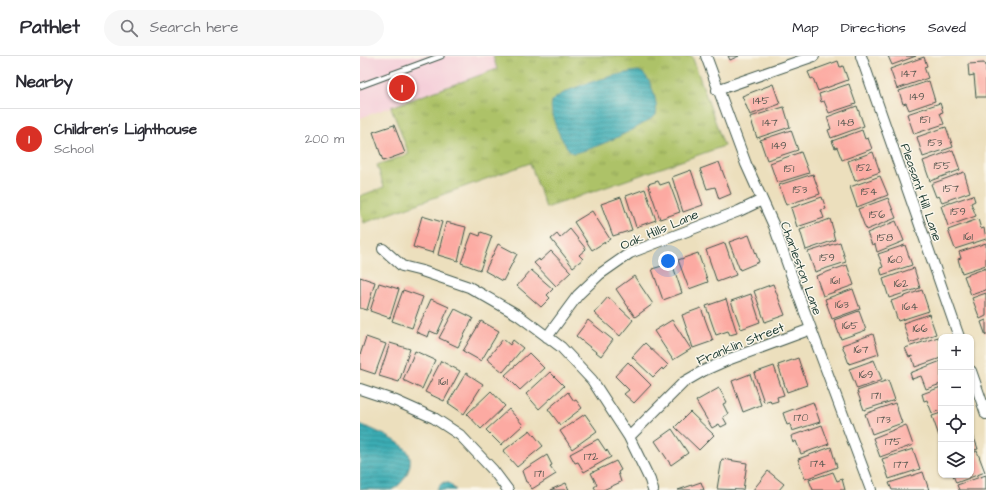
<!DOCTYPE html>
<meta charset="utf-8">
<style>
:root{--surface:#fff;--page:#f7f7f7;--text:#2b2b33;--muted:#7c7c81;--line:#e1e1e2;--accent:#d93025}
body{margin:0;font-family:"Architects Daughter",sans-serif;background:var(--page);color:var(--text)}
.controls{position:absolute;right:12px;bottom:12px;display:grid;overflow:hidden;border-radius:8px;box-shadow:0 1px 3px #0004}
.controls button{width:36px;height:36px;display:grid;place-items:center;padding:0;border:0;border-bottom:1px solid var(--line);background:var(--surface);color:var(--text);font:20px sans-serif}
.you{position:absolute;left:308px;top:205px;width:14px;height:14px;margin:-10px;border:3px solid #fff;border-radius:50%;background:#1a73e8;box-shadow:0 0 0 6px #1a73e833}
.badge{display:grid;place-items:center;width:26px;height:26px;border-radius:50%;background:var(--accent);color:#fff;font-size:13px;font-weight:700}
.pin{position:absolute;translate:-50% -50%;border:2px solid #fff;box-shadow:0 1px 4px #0006}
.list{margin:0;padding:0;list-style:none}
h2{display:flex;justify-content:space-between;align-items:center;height:52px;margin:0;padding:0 16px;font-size:17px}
h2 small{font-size:13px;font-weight:400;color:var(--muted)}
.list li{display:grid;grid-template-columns:26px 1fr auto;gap:12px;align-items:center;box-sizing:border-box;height:60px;padding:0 16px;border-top:1px solid var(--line)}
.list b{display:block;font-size:15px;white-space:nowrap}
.list p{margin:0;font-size:13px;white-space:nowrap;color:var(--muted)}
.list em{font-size:13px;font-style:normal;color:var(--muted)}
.icon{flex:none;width:22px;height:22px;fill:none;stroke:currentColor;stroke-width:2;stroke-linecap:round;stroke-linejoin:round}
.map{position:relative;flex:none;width:626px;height:434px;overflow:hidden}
header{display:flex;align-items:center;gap:24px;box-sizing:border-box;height:56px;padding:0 20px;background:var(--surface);border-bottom:1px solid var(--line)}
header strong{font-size:19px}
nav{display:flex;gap:22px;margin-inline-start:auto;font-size:14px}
.search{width:280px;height:36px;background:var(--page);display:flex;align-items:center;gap:10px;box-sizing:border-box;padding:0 14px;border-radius:22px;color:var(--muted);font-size:15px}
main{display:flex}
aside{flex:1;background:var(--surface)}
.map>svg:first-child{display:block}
</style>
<header>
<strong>Pathlet</strong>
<div class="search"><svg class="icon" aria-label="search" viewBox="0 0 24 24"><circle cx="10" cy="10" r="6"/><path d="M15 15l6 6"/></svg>Search here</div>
<nav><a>Map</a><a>Directions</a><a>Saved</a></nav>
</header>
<main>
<aside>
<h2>Nearby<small></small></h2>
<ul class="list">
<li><span class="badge">1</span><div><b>Children’s Lighthouse</b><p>School</p></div><em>200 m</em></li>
</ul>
</aside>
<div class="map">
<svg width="626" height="434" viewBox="0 0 626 434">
<defs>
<pattern id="grass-tufts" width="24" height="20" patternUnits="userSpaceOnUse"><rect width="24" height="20" fill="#adc267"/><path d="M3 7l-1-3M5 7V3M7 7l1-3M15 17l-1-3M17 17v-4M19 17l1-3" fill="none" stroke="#8c9f56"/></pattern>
<pattern id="water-rules" width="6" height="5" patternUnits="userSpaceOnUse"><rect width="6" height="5" fill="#3aacb4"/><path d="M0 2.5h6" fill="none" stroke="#308d93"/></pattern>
</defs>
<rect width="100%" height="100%" fill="#fbf7ec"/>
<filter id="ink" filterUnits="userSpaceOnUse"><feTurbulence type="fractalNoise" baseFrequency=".025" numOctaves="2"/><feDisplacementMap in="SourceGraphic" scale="8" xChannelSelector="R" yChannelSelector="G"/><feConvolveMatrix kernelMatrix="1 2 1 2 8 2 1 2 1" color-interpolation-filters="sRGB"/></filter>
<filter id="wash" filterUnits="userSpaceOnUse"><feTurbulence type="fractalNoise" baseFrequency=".012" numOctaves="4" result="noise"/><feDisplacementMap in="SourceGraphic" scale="16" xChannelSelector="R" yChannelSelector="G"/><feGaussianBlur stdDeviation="0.9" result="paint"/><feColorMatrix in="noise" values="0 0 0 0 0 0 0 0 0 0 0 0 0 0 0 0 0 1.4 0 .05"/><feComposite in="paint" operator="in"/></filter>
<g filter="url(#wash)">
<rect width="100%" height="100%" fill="#ecdfbd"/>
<path fill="#f5cfd9" d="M0,0H133L138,13L0,62Z"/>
<path fill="url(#grass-tufts)" stroke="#66804e" d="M133,0H332L364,90L186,152L170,107L4,167L0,155V140L24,131L17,109L49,98L31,51L137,13Z"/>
<path fill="url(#water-rules)" stroke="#2c7474" d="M278,15C290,16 299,49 296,59C284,70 228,97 212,97C202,88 188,58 192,45C205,31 259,17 278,15Z
M0,368C12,373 45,386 49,398C54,410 43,430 31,434C26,434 5,434 0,433Z
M85,426L89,427L96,434H76L82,427Z"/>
<g id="blocks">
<path fill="#fcaaa2" d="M368,0H379L370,4Z
M528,0H556L532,9Z
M564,1L567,10L564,11L568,22L537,33L530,13Z
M478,5L480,11L483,10L488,24L458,35L453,22L451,23L448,16Z
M624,7L625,10H626V41H616L614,19L609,20L608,8Z
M569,25L575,45L549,54L546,47L543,48L539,35Z
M413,28L420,48L390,59L382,40Z
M489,28L496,48L469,57L464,45L461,46L459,38Z
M580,47L583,56L580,57L584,68L554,78L547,58Z
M497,50L504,70L471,82L468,74L471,73L467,61Z
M424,51L430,71L397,82L390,61Z
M34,69L45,97L23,105L13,76Z
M586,71L593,91L563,101L557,81Z
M431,74L438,94L407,104L400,84Z
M502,74L505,83L508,82L512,93L482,104L477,91L475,92L472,85Z
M593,94L600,114L570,125L563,105Z
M441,96L449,117L417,127L410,107Z
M513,96L520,116L495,125L488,105Z
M359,106L371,138L359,143L355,131L347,133L340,113Z
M331,114L343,149L323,156L312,121Z
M604,116L610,136L582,146L579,140L576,141L571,128Z
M453,118L460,138L426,149L419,129Z
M520,120L528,139L497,151L490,131Z
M298,125L300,129L309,126L320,156L300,163L288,128Z
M285,133L296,164L276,171L266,140Z
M613,139L615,145L611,147L616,160L588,170L581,150Z
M261,141L272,174L253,180L241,148Z
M462,141L466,153L461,154L464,162L437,171L431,152Z
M528,142L536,162L506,174L498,153Z
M232,155L250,183L232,194L214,166Z
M62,160L82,166L73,197L53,191Z
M470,163L474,176L473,177L475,184L446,194L440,174Z
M618,163L621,173L624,172L626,183L595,193L588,174Z
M536,165L544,185L517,196L515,188L512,189L507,177Z
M86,166L106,171L98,205L78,199Z
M210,173L226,193L219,199L223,203L213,211L191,183L197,178L200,182Z
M121,176L132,180L120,214L101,207L112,177L120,180Z
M389,179L399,206L380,214L369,186Z
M480,186L486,206L455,216L448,196Z
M365,187L376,219L357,226L346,194Z
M626,187V209L602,217L598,203L601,202L599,196Z
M138,188L157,198L143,225L125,215Z
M545,189L552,209L522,219L520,212L523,211L518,198Z
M191,195L211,216L196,230L174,207L179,203L180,205Z
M338,197L348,226L329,233L318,204Z
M312,207L322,237L303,244L292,213Z
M487,209L494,229L463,240L456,220Z
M554,212L560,232L529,242L523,223Z
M626,212V234L611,239L604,220Z
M171,214L193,233L187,239L190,242L181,251L157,230Z
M274,220L293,248L275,261L256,233Z
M0,221L15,226L7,254L0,252Z
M19,227L39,233L30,262L10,255Z
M413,228L425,259L405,266L394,235Z
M493,233L500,253L472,263L465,243Z
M43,234L63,241L52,272L32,265Z
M562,234L569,255L538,265L531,245Z
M626,237V260L620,263L612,242Z
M391,238L400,266L381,273L371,245Z
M248,241L273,264L260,280L234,257Z
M71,243L89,251L77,278L70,275L68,281L56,276Z
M366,243L377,277L370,279L368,275L356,279L346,250Z
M341,252L353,285L333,292L322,259Z
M95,253L113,262L98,291L79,282Z
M499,255L506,274L481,283L474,264Z
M569,258L576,278L550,287L543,267Z
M228,264L253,284L241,300L216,280Z
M312,264L331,293L313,304L294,275Z
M626,264V280L621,266Z
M121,265L139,275L121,305L103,295Z
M513,278L519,298L489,308L482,289Z
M6,281L26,288L15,318L0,313V299Z
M578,281L581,288V302L555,311L552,300L549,301L545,292Z
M143,283L150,289L153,284L163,292L143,316L127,303Z
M30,287L50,293L39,326L19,320Z
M285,287L308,309L303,314L302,312L293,321L272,301Z
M55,295L75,304L62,333L43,324Z
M169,297L184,312L160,334L145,319Z
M438,302L447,329L427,336L418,309Z
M514,304L522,324L497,333L489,313Z
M81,305L100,315L84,345L65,336Z
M581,305V328L566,333L561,320L552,323L550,317Z
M268,306L291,329L274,347L264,338L269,334L255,320Z
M414,310L424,339L417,341L418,345L411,347L410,344L404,346L394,317Z
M190,316L204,330L179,353L166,338Z
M106,317L123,328L104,358L88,347Z
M390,318L401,349L383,356L372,325Z
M528,324L535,344L504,354L497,335Z
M581,331V354L572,357L567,344L564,345L562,338Z
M359,332L367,346L363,348L368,358L363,361L367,368L361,371L359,368L352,372L336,345Z
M131,335L145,350L121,373L107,358Z
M208,336L214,345L216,344L222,352L200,369L188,353Z
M453,346L460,366L432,375L430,368L427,369L423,357Z
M535,347L542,367L512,378L505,358Z
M149,353L163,369L141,389L126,374Z
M330,356L354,379L339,394L315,371Z
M581,357V380H579L572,360Z
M225,358L237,375L212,393L200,375Z
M462,369L469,388L441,398L436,385L433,387L431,380Z
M546,369L553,389L520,401L513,382Z
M312,373L328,397L311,409L295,385Z
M611,373L618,393L611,395Z
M170,374L183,390L157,411L143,395Z
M238,383L246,395L247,394L251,401L224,416L218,406L215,407L210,398Z
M471,391L477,411L445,423L438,403Z
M553,393L560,413L529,423L522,403Z
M617,395L625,416L596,427L593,419H611V398Z
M187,399L192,409L190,410L196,418L172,433L167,426H166L162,415Z
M362,403L387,407L383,434L357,433Z
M256,405L261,414L258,416L261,426L243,434H236L234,431L237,429L231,417Z
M408,415L424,428L419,434H393Z
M473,416L477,425L482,423L485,434H453L449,424Z
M563,416L569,434H532L529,427Z
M626,419V434H599L597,429Z
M341,426L344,434H318Z
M206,427L209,434H190Z"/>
</g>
</g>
<g filter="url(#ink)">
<use href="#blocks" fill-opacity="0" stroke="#3e5549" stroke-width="1"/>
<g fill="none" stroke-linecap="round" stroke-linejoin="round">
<g stroke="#3e5549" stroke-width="7">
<path id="service" d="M0,30L81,0"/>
</g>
<g stroke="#3e5549" stroke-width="12">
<path id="minor" d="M346,0L386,108L414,170L441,246L511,434
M501,0L599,281
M357,34L454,0
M23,193L42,210L62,215L109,231L158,259L201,291L232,324L269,381L290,424L293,434
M187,281L218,239L240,218L270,197L379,155L402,144
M611,315L626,358
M0,333L36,345L74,362L100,379L133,414L148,434
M269,381L324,326L343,315L370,303L451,273"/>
</g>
<use href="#service" stroke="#fff" stroke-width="5"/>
<use href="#minor" stroke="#fff" stroke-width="10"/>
</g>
</g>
<g text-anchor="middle" stroke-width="3" stroke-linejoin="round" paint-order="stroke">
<g font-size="11" fill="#565850">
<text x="549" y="21">147</text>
<text x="557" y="44">149</text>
<text x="401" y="48">145</text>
<text x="565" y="67">151</text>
<text x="410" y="70">147</text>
<text x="486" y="70">148</text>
<text x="575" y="90">153</text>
<text x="419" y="93">149</text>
<text x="582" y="113">155</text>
<text x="504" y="115">152</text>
<text x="429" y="116">151</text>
<text x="591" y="136">157</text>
<text x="440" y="137">153</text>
<text x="509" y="139">154</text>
<text x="598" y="159">159</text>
<text x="517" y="162">156</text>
<text x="608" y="184">161</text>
<text x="525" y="185">158</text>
<text x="467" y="205">159</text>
<text x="535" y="207">160</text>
<text x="475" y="228">161</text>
<text x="541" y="231">162</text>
<text x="482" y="252">163</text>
<text x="550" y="254">164</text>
<text x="490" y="273">165</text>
<text x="560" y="276">166</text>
<text x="501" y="297">167</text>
<text x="506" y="322">169</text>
<text x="83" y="329">161</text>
<text x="516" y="343">171</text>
<text x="441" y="365">170</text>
<text x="524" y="367">173</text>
<text x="533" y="389">175</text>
<text x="231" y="404">172</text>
<text x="458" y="411">174</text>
<text x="541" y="412">177</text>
<text x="179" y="421">171</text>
</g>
<g font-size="13" fill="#1f3d34" stroke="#fbf7ec">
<text transform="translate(562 136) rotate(71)" y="5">Pleasant Hill Lane</text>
<text transform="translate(299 173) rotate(-23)" y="5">Oak Hills Lane</text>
<text transform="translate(442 212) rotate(70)" y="5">Charleston Lane</text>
<text transform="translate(380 287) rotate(-22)" y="5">Franklin Street</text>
</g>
</g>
</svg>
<div class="controls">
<button>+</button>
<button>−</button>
<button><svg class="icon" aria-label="locate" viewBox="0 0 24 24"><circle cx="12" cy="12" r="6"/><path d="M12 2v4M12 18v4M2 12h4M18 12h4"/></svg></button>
<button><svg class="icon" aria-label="layers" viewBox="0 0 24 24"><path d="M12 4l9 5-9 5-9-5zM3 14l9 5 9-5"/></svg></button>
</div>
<div class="you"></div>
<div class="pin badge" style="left:42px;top:32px">1</div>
</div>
</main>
